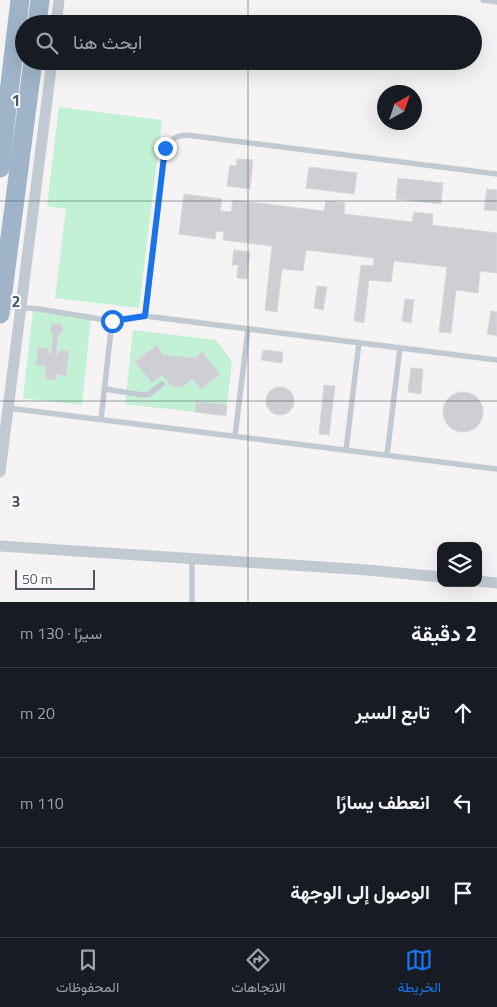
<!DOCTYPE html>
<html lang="ar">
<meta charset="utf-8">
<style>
:root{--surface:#171b24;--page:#242831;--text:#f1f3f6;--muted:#9ea1a6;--line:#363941;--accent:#1a73e8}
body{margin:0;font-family:"Titillium Web",Vazirmatn,sans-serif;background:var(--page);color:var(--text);direction:rtl}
.controls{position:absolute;right:15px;bottom:15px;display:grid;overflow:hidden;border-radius:10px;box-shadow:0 5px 20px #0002}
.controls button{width:45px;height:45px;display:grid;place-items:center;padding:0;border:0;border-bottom:1px solid var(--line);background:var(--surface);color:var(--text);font:25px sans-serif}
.compass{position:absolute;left:377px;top:85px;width:45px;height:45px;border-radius:50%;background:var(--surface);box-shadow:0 5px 20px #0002;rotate:40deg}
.scale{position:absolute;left:15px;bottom:12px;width:80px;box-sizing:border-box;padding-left:5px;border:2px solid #4a5661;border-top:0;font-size:14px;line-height:18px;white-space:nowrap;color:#4a5661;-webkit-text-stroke:4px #fff;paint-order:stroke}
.stop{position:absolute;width:15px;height:15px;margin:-11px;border:4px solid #1a73e8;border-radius:50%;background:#fff}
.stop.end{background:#1a73e8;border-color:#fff;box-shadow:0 1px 5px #0008}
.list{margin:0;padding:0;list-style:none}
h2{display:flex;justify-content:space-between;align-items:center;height:65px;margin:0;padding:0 20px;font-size:21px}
h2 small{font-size:16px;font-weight:400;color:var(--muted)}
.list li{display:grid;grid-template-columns:32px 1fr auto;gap:15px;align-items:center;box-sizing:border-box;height:90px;padding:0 20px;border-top:1px solid var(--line)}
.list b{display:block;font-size:19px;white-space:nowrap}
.list em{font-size:16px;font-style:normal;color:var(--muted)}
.icon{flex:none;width:28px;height:28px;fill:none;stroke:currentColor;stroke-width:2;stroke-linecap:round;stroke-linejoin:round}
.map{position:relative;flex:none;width:497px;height:602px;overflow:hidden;direction:ltr}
.search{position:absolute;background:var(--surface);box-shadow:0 5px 20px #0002;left:15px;right:15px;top:15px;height:55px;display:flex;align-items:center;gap:12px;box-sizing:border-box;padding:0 18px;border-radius:28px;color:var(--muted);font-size:19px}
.sheet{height:335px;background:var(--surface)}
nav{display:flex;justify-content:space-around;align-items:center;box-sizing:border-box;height:70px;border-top:1px solid var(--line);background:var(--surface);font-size:14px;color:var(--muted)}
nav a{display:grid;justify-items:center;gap:2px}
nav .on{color:var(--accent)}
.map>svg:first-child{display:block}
</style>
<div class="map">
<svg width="497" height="602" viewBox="0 0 497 602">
<rect width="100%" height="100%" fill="#f5f3f3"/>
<path fill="#c3f1d5" d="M59,107L162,120L139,308L55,298L66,209L47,206Z
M33,311L91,318L82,405L23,398Z
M133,330L216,340L232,361L227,405L196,401L195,412L125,404Z"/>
<path fill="#cdcfd5" stroke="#d7d9de" d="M237,159L253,160L250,189L227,186L230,165L236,166Z
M309,167L357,173L354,194L306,188Z
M398,178L443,183L441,204L396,199Z
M487,189L497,190V211L484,210Z
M184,194L222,199L220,211L231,212L233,200L324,211L326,201L345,203L344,214L412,222L414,212L433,214L432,225L497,233V273L480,271L478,293L456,290L451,333L439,332L447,267L394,261L391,282L369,280L364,323L354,321L361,265L373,266L374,258L306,250L303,271L282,269L277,312L265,310L272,246L223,240L224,232L216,231L215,239L179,234Z
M234,250L250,252L247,279L237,278L238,265H232Z
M317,286L327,287L323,310L314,308Z
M405,299L414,300L411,323L402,321Z
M491,311L497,312V336L487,334Z
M57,323L62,325L63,330L58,336L56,354L58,355L59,350L69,351L66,376L56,374V380L45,379L46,366L36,365L38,347L49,349L48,353L51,354L53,335L50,329L52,324Z
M156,345L164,355L195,358L202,352L220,374L201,389L192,379L182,387L171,386L162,375L152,383L135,362Z
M263,350L283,352L282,363L261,360Z
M411,368L423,369L421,394L408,392Z
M324,385L335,386L329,435L319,434Z
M266 401a14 14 0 1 1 28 0a14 14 0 1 1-28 0Z
M443 412a20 20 0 1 1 40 0a20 20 0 1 1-40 0Z
M196,401L227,405L226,416L195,412Z"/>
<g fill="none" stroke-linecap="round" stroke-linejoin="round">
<path stroke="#c1cad2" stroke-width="5.5" d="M483,0L497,2
M3,306L39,309L112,321L145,316L497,360
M145,316L165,148C171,139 176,136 186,135L497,174
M105,389L143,395L149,394L162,384
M8,408L497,469
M101,419L112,321
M235,436L248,329
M346,450L359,343
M387,455L400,348
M192,602V559"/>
<path stroke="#c1cad2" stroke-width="11" d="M56,24L59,0
M0,472L52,61
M0,546L367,570L441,577
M478,581L497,583"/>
<path stroke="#9fb4c9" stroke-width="19" d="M37,24L40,0
M0,168L20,0
M0,314L33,61"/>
</g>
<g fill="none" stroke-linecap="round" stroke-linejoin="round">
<path stroke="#1a73e8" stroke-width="6" d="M112,321L145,316L165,148"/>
</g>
<path fill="none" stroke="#4a5661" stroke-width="1" stroke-opacity="0.55" d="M248,0V24M248,61V602M0,201H497M0,401H497"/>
<g font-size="16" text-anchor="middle" font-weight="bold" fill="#4a5661" stroke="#fff" stroke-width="4" stroke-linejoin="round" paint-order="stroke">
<text x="16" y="106">1</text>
<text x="16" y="307">2</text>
<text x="16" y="507">3</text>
</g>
</svg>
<div class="controls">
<button><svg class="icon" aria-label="layers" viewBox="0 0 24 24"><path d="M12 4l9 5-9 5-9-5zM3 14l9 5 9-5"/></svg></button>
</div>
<svg class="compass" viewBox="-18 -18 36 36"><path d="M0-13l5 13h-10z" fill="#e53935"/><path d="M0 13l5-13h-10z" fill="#9ea1a6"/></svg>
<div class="scale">50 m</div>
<div class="stop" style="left:112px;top:321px"></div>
<div class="stop end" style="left:165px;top:148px"></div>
<div class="search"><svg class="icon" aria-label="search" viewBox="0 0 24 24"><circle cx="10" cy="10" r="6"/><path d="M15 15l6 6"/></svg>ابحث هنا</div>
</div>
<section class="sheet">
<h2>2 دقيقة<small>سيرًا · 130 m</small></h2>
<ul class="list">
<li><svg class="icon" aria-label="ahead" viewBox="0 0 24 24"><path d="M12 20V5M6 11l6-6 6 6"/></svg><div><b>تابع السير</b></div><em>20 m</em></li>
<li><svg class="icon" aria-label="left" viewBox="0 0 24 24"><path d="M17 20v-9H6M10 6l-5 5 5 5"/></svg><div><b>انعطف يسارًا</b></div><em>110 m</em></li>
<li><svg class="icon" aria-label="arrive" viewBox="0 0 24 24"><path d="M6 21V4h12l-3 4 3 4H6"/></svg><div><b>الوصول إلى الوجهة</b></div></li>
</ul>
</section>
<nav>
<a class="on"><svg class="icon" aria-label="map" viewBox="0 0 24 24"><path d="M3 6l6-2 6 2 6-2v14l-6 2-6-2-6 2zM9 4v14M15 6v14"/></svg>الخريطة</a>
<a><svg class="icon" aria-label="directions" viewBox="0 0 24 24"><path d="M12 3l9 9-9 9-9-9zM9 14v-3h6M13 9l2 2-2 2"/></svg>الاتجاهات</a>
<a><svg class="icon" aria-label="saved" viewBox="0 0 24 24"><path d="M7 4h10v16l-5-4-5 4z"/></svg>المحفوظات</a>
</nav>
